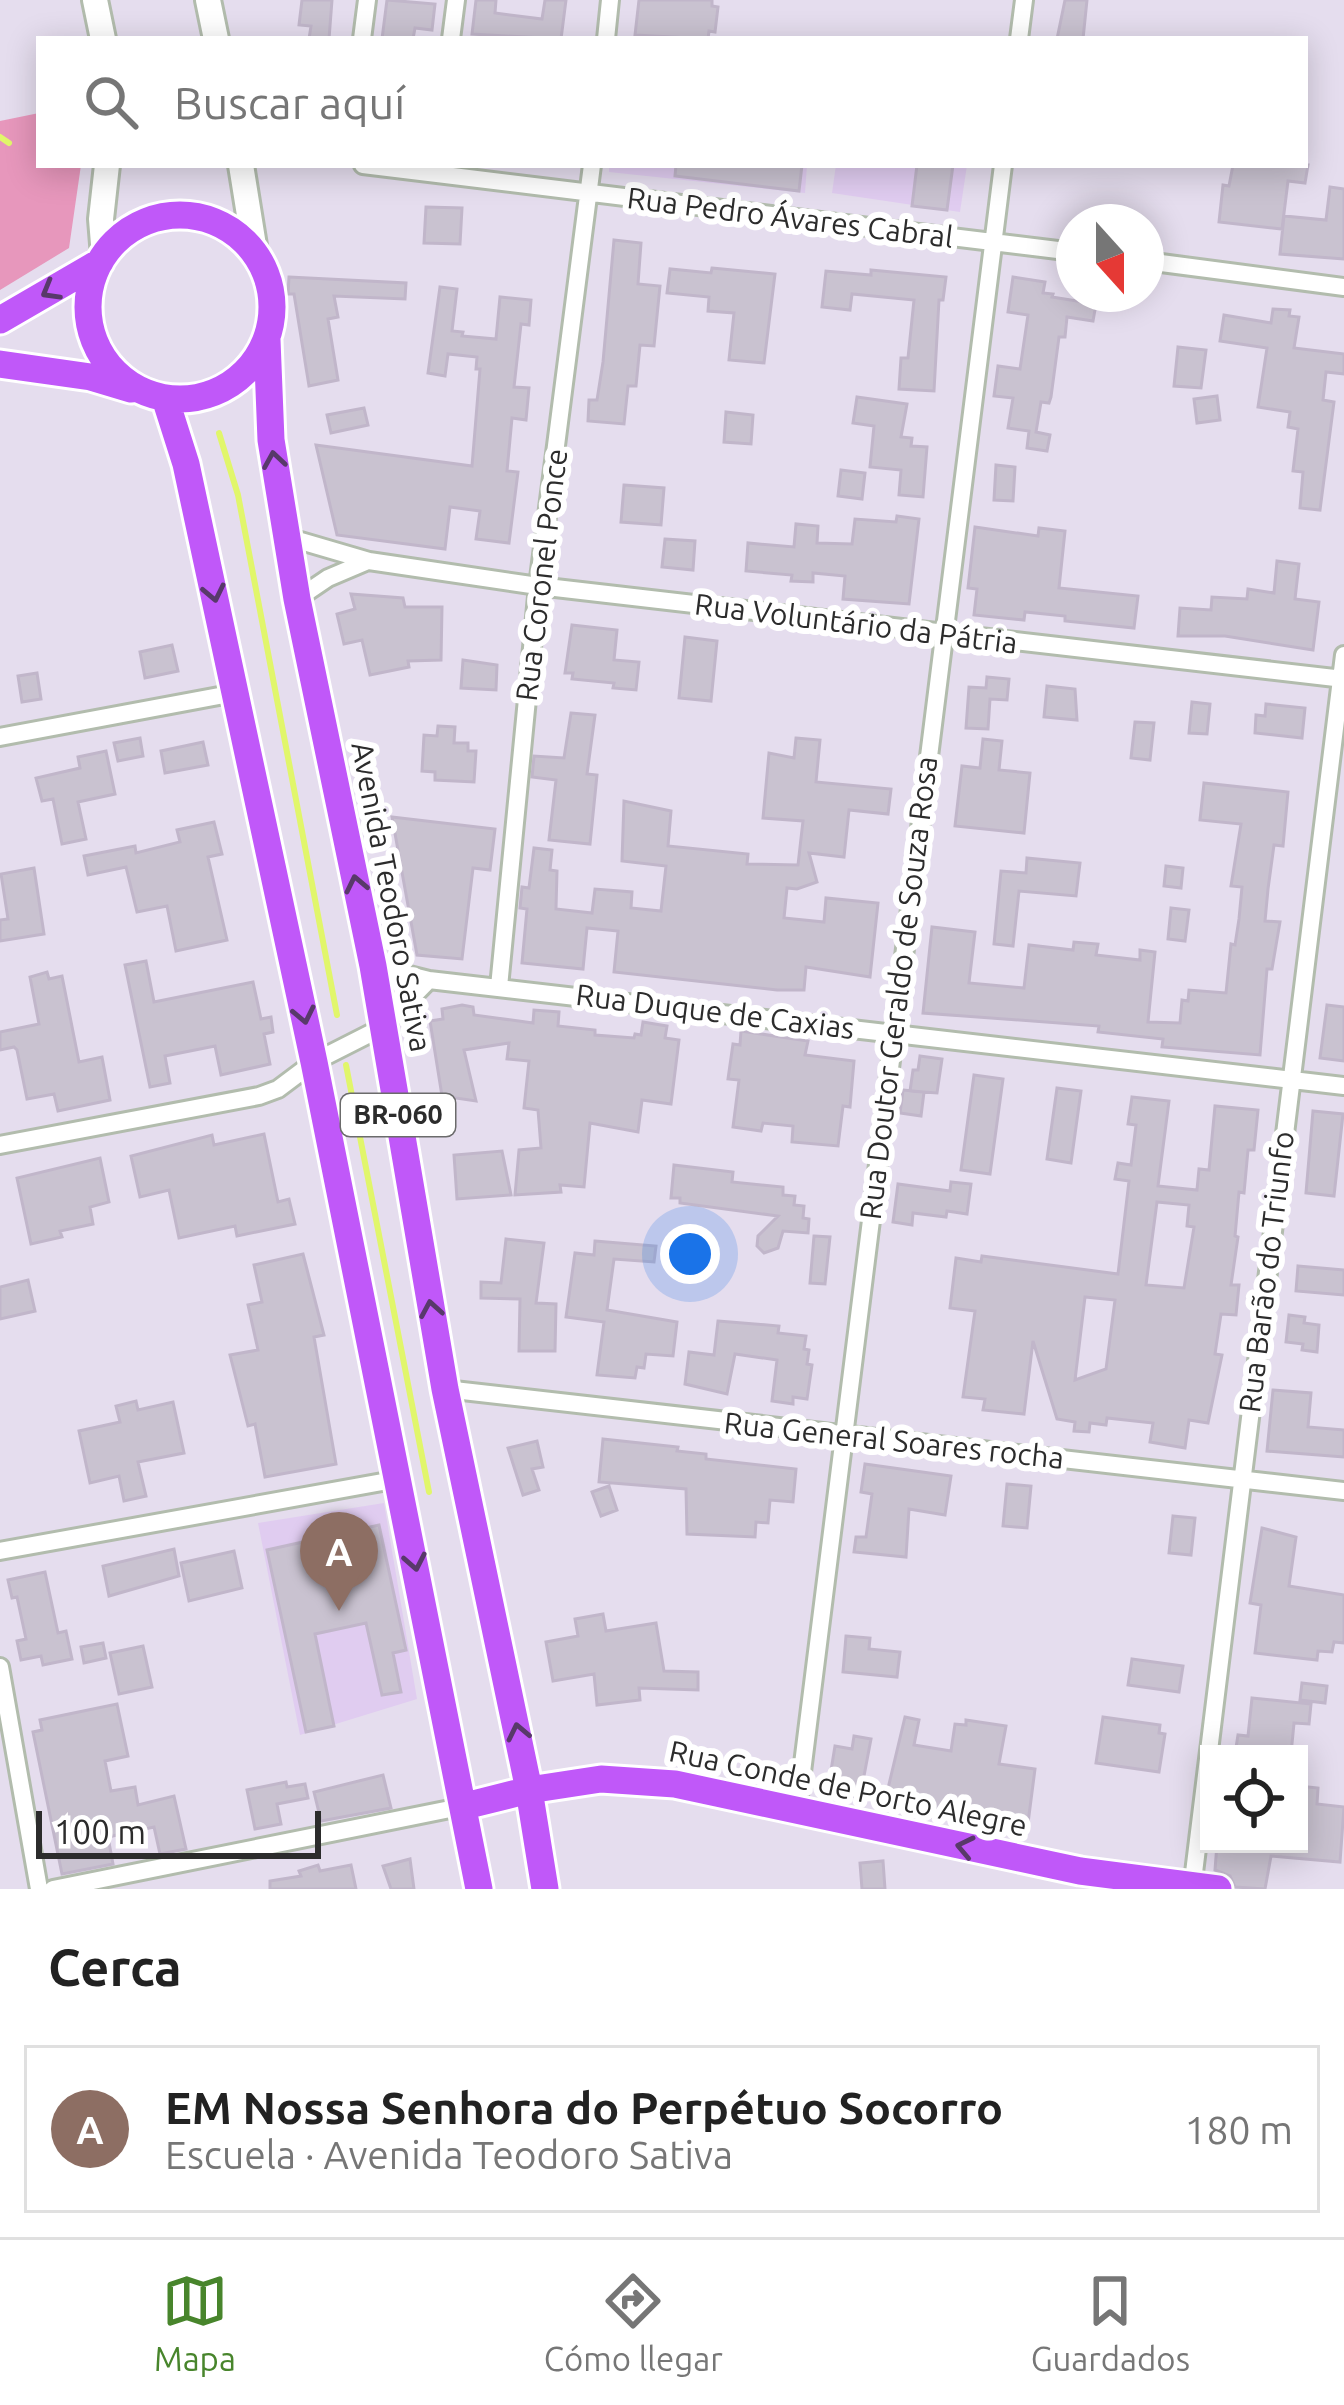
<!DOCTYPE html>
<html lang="es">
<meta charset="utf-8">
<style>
:root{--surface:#fff;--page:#f2f2f2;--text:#222;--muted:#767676;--line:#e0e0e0;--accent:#48852c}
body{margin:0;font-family:Ubuntu,sans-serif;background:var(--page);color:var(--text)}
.controls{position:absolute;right:36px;bottom:36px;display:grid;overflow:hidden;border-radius:0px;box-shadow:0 6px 30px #0003}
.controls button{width:108px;height:108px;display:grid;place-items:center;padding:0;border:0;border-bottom:3px solid var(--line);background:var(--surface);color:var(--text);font:60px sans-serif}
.compass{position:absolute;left:1056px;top:204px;width:108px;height:108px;border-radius:50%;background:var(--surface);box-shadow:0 6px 30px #0003;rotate:159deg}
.scale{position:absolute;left:36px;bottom:30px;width:285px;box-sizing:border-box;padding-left:12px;border:6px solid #2c2c2c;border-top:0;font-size:33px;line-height:42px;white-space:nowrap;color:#2c2c2c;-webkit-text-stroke:9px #fff;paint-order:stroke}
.you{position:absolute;left:690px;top:1254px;width:42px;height:42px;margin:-30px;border:9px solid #fff;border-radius:50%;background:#1a73e8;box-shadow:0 0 0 18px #1a73e833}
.badge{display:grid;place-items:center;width:78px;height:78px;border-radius:50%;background:var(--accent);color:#fff;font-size:39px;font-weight:700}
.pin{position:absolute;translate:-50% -99px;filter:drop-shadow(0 3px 6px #0008)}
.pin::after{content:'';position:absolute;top:63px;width:42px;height:36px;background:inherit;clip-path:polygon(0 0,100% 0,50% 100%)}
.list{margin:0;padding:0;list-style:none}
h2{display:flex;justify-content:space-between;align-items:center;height:156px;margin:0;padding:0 48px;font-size:51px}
h2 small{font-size:39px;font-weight:400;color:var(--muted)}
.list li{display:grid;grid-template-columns:78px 1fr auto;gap:36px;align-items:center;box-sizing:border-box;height:168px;margin:0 24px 24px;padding:0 24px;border:3px solid var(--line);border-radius:0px}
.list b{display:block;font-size:45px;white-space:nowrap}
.list p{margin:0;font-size:39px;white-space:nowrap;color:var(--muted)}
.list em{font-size:39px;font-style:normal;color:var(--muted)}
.icon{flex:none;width:66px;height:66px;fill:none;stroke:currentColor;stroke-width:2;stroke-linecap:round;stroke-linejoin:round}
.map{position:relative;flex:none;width:1344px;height:1889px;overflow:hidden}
.search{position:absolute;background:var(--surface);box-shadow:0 6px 30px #0003;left:36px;right:36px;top:36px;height:132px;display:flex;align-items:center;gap:30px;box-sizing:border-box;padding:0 42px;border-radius:0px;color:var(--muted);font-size:45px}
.sheet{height:348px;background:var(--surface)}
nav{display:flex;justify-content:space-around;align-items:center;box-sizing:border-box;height:168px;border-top:3px solid var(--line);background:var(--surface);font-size:33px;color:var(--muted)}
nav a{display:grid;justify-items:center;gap:6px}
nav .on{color:var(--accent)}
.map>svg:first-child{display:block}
</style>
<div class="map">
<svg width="1344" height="1889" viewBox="0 0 1344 1889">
<rect width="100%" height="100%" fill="#e5ddee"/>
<path fill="#e0ccf0" d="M609,165H807L805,193L609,172Z
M836,165H967L960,212L832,193Z
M384,1503L417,1699L300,1735L258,1523Z"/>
<path fill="#e797bc" d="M39,113V165H81L69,248L0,290V121Z"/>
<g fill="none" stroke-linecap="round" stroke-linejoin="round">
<path stroke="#e1f66b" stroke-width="6" d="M0,137L9,143
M219,433L238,495L337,1015
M346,1065L429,1492"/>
</g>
<path fill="#c9c2d0" stroke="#c1b6ca" stroke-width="3" fill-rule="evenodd" d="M302,0H332L329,39H309L311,26L299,25Z
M387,0L435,4L432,30L415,28L413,39H382Z
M476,0H496L495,13L542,19L545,0H566L561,39L472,34Z
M639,0H712V6L718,7L715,32L709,31L708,39L635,35Z
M1065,0H1087L1083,39H1057Z
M676,165H802L799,191L675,176Z
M917,165H953L947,210L912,206Z
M1233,165H1308L1305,183L1288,181L1282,229L1219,222L1223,185L1229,186Z
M1330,187L1344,189V259L1280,254L1284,216L1326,220Z
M426,207L462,208L460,244L424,243Z
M614,240L641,243L638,284L660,286L654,346L640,345L636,386H628L624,424L588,421L589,400H597L603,362Z
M712,268L775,274L764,363L729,360L734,313L708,311L709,297L667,293L670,269L711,273Z
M871,270L946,277L943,300H939L934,391L899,389L901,358H908L914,300L852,294L850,310L822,307L826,271L871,275Z
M289,277L406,283L405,299L334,296L338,317L328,319L338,380L309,386L294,294H288Z
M1013,277L1045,282L1043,293L1053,294L1052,297L1096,304L1093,321L1067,317L1065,337H1059L1051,397L1049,403L1041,402L1036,432L1050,435L1047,451L1027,448L1029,431L1008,428L1013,398L994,396L998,366L1020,369L1028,315L1008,312Z
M440,287L457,289L452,331L463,332L462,336L496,339L500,297L531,300L529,325L521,324L514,387L529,388L526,420L512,418L507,471L518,472L509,543L476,539L480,511L450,507L445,549L337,535L316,445L472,466L480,369H476L477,357L448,354L445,376L428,373Z
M1273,309L1290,310L1289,316L1299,317L1294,348L1344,354V374L1326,372L1323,400L1334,402L1320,510L1300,508L1303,472L1293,471L1298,429L1288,427L1290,412L1258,407L1267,348L1220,341L1224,315L1271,323Z
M1178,347L1206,350L1201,388L1174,386Z
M1217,396L1220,420L1197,423L1194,399Z
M857,397L907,404L901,437L912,438L911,446L927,447L923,497L899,495L901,470L870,467L874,426L853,423Z
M364,408L368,425L331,433L327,415Z
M726,412L753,415L751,444L724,442Z
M996,465L1015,467L1013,501L994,500Z
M841,470L865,473L862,499L838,496Z
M624,485L664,488L661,525L621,522Z
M897,516L919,519L909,604L843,599L845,576L813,573V582L791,581L792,575L746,571L748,543L794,547L796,524L818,526L817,543L852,544L855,519L896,522Z
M975,527L1038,536L1039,528L1065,531L1059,588L1138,596L1134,628L1065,621V616L1025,612L1024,620L974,615L977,589L968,588Z
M665,539L695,541L693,570L662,567Z
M1277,561L1299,564L1295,599L1319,602L1313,650L1225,636H1178L1180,608L1211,610L1212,597L1247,599L1248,589L1274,593Z
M351,594L403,598L405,607H442L441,660L408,661L409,667L370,675L362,640L344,644L337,614L355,609Z
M572,625L617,630L614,660L639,662L636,690L613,688L614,683L572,679L573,673H565Z
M685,637L717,641L711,701L679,698Z
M172,645L178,671L145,678L140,652Z
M463,660L497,665L496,690L461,688Z
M37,673L41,699L22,702L18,676Z
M987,677L1009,679L1007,700L990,699L988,729L966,728L969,687L986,688Z
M1047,686L1075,689L1077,720L1044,717Z
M1192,702L1210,704L1207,734L1189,733Z
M1266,704L1305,708L1302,738L1255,733L1256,715L1265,716Z
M571,713L595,715L587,774L597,775L590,844L549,840L556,780L532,777L534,756L564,758Z
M1135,722L1154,723L1150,760L1131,758Z
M438,726L455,727L454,743H468V751H476L474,782L435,780V772L422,771L424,735L437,736Z
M140,738L143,756L118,761L114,743Z
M796,738L820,740L816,782L891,789L888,814L849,810L844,857L809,853L817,882L797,889L787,888L784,918L824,922L826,898L878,903L870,977L806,967L804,990H777L614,972L618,931L587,928L583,969L522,963L527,909L520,908L522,887L529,888L534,848L552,850L550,870L557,871L556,909L592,913L595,889L632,892L631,908L661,911L666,866L622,861L624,801L671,811L668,846L748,854L747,864L798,865L803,821L763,818L769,753L794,758Z
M983,739L1002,741L999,770L1030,773L1024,833L955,826L962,766L980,768Z
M203,742L208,765L165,773L161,751Z
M106,751L115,794L78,802L86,839L62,844L53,799L42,801L36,778L80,768L78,757Z
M1204,783L1288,792L1283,846L1274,845L1268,889L1265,921L1280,922L1272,969H1267L1260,1055L1162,1047L1163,1039L1098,1032L1099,1026L923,1013L932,927L975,932L969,983L1024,988L1029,945L1073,950L1074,942L1098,944L1096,955L1140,960V950L1155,952L1148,1022L1180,1023L1182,1000L1188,1001L1189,990L1226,993L1231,944L1235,945L1239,919L1242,887L1231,886L1241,824L1200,820Z
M392,817L495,829L490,870L473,868L462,959L417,955Z
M214,822L222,854L208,857L227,940L176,951L167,906L137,912L126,867L88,875L84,856L135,846L136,853L180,842L177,830Z
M1027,858L1080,863L1076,896L1019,891L1013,946L994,944L1001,871L1026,873Z
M1166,866L1183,868L1181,888L1164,886Z
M34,868L44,934L0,941V920L8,919L1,874Z
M1171,908L1189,910L1185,941L1168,939Z
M146,961L154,1002L253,982L261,1019L271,1017L273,1032L264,1034L270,1064L221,1075L215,1046L165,1056L170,1083L150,1087L125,965Z
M47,972L49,979L62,976L79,1062L102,1057L110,1100L58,1111L54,1094L27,1099L17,1050L14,1047L0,1050V1032L39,1024L30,977Z
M462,1005L473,1007L474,1015L533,1023L534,1010L559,1012L558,1026L595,1030V1035L634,1038L635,1034L641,1035L643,1022L667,1026L665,1038L679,1040L671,1104L642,1100L638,1132L590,1123L584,1187L560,1185L561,1192L515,1195L519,1150L541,1148L538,1110L524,1108L529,1061L507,1059L509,1043L464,1050L476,1101L442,1096L430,1021L443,1019L442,1009Z
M1327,1005L1344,1007V1061L1320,1058Z
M741,1031L808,1041L805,1055L854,1061L850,1107L843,1106L838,1146L792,1142L793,1126L763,1123L761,1131L733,1127L739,1080L728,1079L733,1044L740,1045Z
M920,1056L942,1059L937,1093L910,1091L913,1070H918Z
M974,1075L1003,1079L990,1174L961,1170Z
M1057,1088L1081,1091L1071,1163L1047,1159Z
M903,1090L924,1092L921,1116L900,1113Z
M1132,1097L1169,1101L1158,1186L1197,1190L1199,1169L1209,1170L1215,1106L1258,1110L1254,1150H1248L1244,1193L1239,1192L1235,1236L1238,1237L1231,1285H1239L1236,1315L1221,1314L1215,1354L1222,1355L1208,1423L1189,1420L1185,1448L1150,1442L1153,1423L1107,1418L1106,1425L1090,1423L1089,1432L1074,1431L1075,1422L1057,1419L1033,1341L1024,1414L983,1410L985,1399L963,1397L975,1311L950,1308L956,1258L981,1262L982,1256L1118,1274L1129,1181L1115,1179L1118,1163L1131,1165L1136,1125L1128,1124ZM1157,1202L1189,1205L1187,1226L1194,1227L1184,1288L1146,1285ZM1085,1297L1115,1300L1106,1369L1075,1380Z
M1313,1111L1343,1114L1334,1196L1306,1193Z
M264,1134L278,1202L289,1199L295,1224L237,1236L235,1226L179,1238L169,1190L140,1197L131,1156L212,1135L214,1145Z
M502,1151L511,1195L457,1199L454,1155Z
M100,1158L109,1202L90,1207L93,1224L60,1231L62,1237L31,1244L17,1178Z
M674,1165L733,1172L732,1182L783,1187V1195L795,1196L794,1205L804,1206L803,1218L809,1219L808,1233L783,1231L778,1248L764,1253L757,1246L758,1236L778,1216L680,1203V1198H671Z
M951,1182L971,1184L967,1214L947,1211L946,1217L913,1213L912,1225L893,1222L898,1184L950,1191Z
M814,1236L830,1237L825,1284L810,1283Z
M506,1239L544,1243L536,1303L556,1304L555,1351H519L520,1299L481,1298V1282L501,1283Z
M595,1241L656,1246L654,1262L614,1259L607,1310L677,1322L673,1356L646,1354L644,1368L637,1367L635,1378L597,1375L604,1322L566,1317L575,1253L594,1255Z
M303,1254L324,1335L314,1337L336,1464L265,1477L255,1424L248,1426L230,1355L258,1350L248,1305L262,1302L254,1265Z
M1298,1266L1344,1270V1295L1296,1291Z
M28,1280L35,1311L0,1319V1287Z
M1289,1315L1305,1317L1304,1323L1319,1325L1317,1352L1302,1350L1303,1344L1286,1342Z
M718,1321L779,1326L778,1333L806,1336L804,1349L809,1350L807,1364L812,1365L807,1399L793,1397V1404L772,1401L777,1360L735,1354L727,1394L685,1384L689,1352L714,1355Z
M1273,1390L1311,1393L1308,1427L1344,1430V1457L1267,1451Z
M136,1401L138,1410L173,1402L184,1453L138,1462L146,1496L124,1501L119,1476L90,1483L79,1431L120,1422L116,1406Z
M603,1439L678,1447L677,1451L706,1454V1459L796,1469L793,1502L770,1500L768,1523L756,1522L755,1537L687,1534L686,1489L599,1482Z
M537,1441L543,1467L532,1469L539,1490L523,1495L508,1448Z
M865,1464L951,1476L945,1515L909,1509L906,1557L854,1552L856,1537H866L872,1494L861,1492Z
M1007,1484L1031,1486L1027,1528L1003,1526Z
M609,1486L617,1510L601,1516L592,1492Z
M1173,1516L1195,1518L1191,1555L1169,1553Z
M379,1525L406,1650L393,1653L401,1692L382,1695L366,1623L315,1634L334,1726L306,1732L267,1550Z
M1262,1528L1296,1537L1289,1586L1344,1595V1643L1334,1642L1332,1652L1318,1651L1317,1660L1255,1653L1261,1605L1250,1603Z
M174,1549L179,1576L109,1596L103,1566Z
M234,1551L242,1588L189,1601L181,1563Z
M45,1572L58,1633L66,1631L72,1659L43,1665L41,1656L21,1660L17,1641L26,1639L17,1597L12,1598L8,1580Z
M603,1614L606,1631L656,1623L664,1671L698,1672V1690L639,1688L640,1700L597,1705L594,1674L553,1681L546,1642L578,1636L575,1619Z
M846,1636L870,1638L869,1649L900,1652L897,1677L843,1672Z
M103,1643L106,1658L84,1663L81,1647Z
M143,1646L152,1687L119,1694L110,1653Z
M1132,1659L1183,1666L1179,1692L1128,1685Z
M1302,1683L1327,1686L1325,1703L1300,1700Z
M1252,1698L1311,1704L1309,1724L1294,1723L1291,1754H1235L1238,1735L1248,1736Z
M117,1704L128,1756L105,1761L111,1791L135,1787L138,1805L174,1796L186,1849L160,1854L154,1827L108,1837L113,1864L62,1874L33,1732L42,1730L40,1720Z
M905,1717L919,1720L914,1745L951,1751L955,1724L966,1725V1720L1006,1726L999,1764L1035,1769L1028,1823L950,1815V1819H940L911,1813L912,1806L885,1801Z
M1103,1717L1160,1725L1159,1733L1165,1734L1159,1772L1096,1763Z
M854,1736L871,1739L860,1797L827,1795L835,1746L852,1749Z
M383,1775L391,1808L321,1821L314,1792Z
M286,1782L287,1787L305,1784L308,1798L277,1804L281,1824L255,1829L247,1790Z
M1299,1786L1318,1788L1317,1804L1344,1807L1340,1862L1271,1856L1265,1889L1235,1887L1230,1876L1215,1870L1217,1844H1299Z
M410,1859L414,1889H391L383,1866Z
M883,1861L885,1889H862L860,1863Z
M318,1865L320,1871L351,1865L356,1889H270V1881L301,1876L299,1871Z"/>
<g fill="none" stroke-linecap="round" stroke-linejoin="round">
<g stroke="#b2bcad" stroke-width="22">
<path id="street" d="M362,39L367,0
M451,39L456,0
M606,39L610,0
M1019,39L1024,0
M363,165L1074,252
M1146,261L1344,287
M287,537L369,561L538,586L1344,679
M297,599L328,578L368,561
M0,737L235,693
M373,966L429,980L1344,1086
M499,987L538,586L592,165
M0,1145L259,1096L278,1089L314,1062L383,1027L429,980
M445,1389L1344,1491
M0,1551L399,1479
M0,1667L39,1889
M797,1812L1003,165
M53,1889L465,1806
M1192,1889L1344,655"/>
</g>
<g stroke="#b2bcad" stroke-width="30">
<path id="secondary" d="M95,0L103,39
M208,0L216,39
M241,165L255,252
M104,256L101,219L107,165"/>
</g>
<g stroke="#fff" stroke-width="33">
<path id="primary" d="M88 307a92 92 0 1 1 184 0a92 92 0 1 1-184 0Z
M0,320L100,262
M267,340L271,440L297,599L373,966L445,1389L529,1790L545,1889
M0,364L91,377L131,389
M165,398L186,464L314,1062L479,1889
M465,1806L529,1790L601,1779L675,1784L1080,1871L1218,1889"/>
</g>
<use href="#street" stroke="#fff" stroke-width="16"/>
<use href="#secondary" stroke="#fff" stroke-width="24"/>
<use href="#primary" stroke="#c058f9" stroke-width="27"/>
</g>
<defs><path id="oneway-chevron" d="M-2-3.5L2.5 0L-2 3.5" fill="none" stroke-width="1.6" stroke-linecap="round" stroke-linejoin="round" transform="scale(3)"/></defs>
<g stroke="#58396a">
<use href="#oneway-chevron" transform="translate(50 291) rotate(150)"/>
<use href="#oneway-chevron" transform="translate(274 460) rotate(-99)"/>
<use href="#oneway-chevron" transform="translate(214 593) rotate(78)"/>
<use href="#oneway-chevron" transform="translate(356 884) rotate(-102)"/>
<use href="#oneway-chevron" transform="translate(304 1015) rotate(78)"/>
<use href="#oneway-chevron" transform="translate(431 1309) rotate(-100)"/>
<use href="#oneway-chevron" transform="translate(415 1562) rotate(79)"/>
<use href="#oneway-chevron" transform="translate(518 1732) rotate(-102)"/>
<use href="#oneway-chevron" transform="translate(965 1847) rotate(-168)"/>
</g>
<g text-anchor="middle" stroke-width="12" stroke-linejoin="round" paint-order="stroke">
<rect fill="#fff" stroke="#6b6b6b" stroke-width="3" x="341" y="1094" width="114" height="42" rx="9"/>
<g font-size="27" font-weight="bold" fill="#2c2c2c">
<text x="398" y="1124">BR-060</text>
</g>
<g font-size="30" fill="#2c2c2c" stroke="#fff">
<text transform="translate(790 218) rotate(7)" y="10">Rua Pedro Ávares Cabral</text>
<text transform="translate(542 575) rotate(-83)" y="10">Rua Coronel Ponce</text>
<text transform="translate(856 624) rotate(7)" y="10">Rua Voluntário da Pátria</text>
<text transform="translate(391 897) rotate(79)" y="10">Avenida Teodoro Sativa</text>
<text transform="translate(899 988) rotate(-83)" y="10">Rua Doutor Geraldo de Souza Rosa</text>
<text transform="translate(715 1012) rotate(7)" y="10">Rua Duque de Caxias</text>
<text transform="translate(1267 1272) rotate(-83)" y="10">Rua Barão do Triunfo</text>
<text transform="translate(894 1441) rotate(6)" y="10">Rua General Soares rocha</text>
<text transform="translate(848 1789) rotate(12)" y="10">Rua Conde de Porto Alegre</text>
</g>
</g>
</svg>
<div class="controls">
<button><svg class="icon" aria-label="locate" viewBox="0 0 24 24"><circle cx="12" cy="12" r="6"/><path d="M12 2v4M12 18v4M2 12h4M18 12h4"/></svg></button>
</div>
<svg class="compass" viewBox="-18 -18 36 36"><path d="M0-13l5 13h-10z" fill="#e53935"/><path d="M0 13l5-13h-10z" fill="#767676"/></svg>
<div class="scale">100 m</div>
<div class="you"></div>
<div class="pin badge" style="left:339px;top:1611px;background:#8d6e63">A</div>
<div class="search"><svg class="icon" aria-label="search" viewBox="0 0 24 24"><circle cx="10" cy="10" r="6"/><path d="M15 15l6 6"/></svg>Buscar aquí</div>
</div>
<section class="sheet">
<h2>Cerca<small></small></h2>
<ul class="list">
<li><span class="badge" style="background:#8d6e63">A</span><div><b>EM Nossa Senhora do Perpétuo Socorro</b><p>Escuela · Avenida Teodoro Sativa</p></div><em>180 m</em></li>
</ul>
</section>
<nav>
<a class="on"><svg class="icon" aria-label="map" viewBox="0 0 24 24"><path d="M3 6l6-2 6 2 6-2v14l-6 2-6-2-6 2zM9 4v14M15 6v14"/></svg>Mapa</a>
<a><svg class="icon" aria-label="directions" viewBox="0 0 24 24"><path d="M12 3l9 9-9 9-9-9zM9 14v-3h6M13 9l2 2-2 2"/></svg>Cómo llegar</a>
<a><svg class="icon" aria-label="saved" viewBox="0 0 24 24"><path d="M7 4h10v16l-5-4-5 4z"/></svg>Guardados</a>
</nav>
